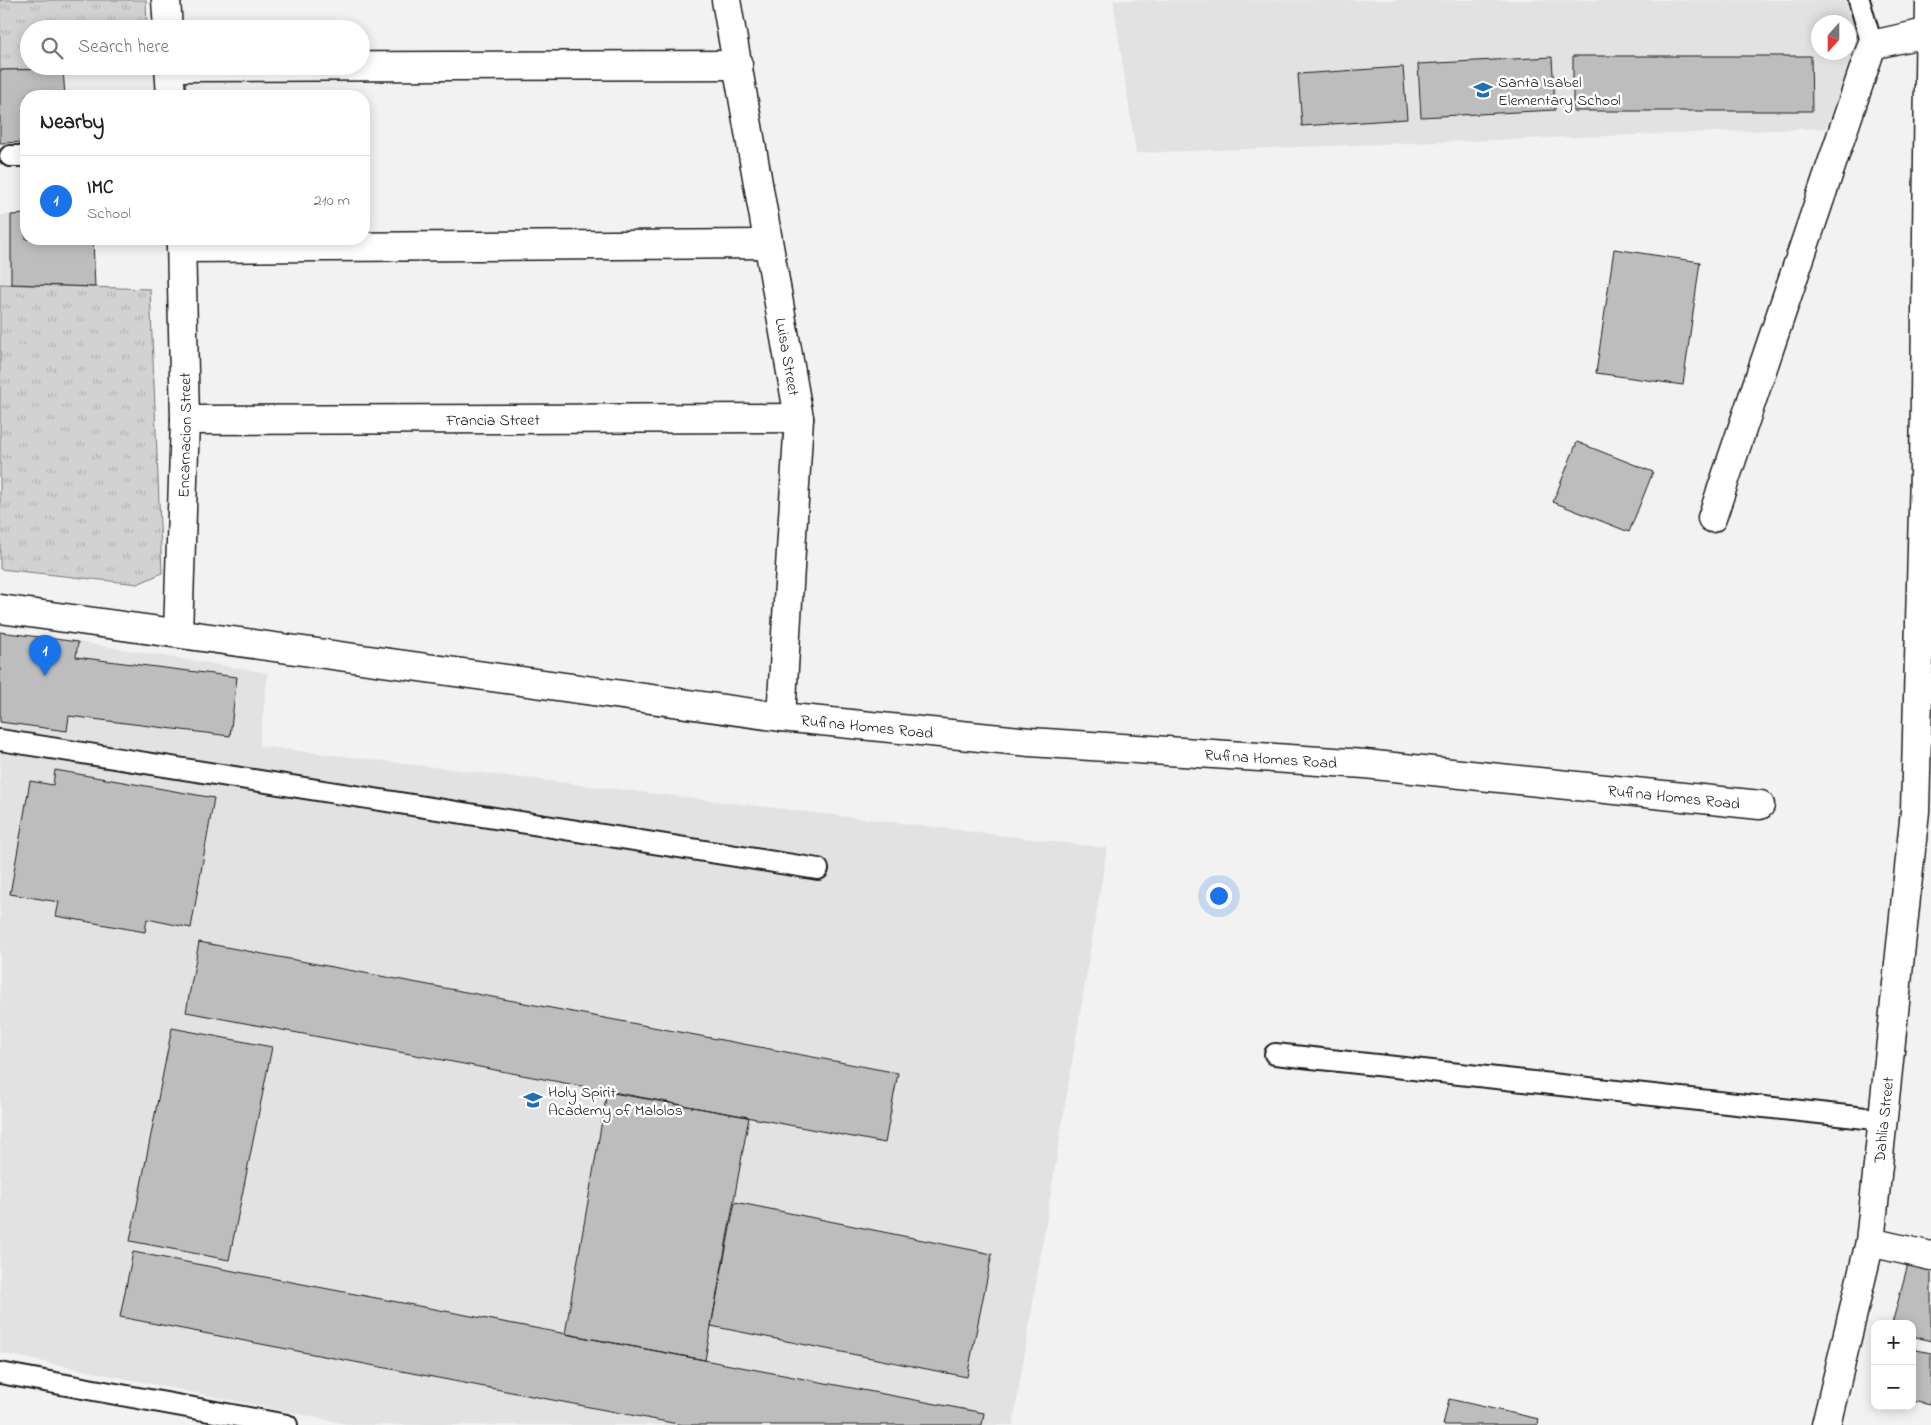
<!DOCTYPE html>
<meta charset="utf-8">
<style>
:root{--surface:#fff;--page:#f6f6f6;--text:#222;--muted:#767676;--line:#e0e0e0;--accent:#1a73e8}
body{margin:0;font-family:"Indie Flower",sans-serif;background:var(--page);color:var(--text)}
.controls{position:absolute;right:15px;bottom:15px;display:grid;overflow:hidden;border-radius:10px;box-shadow:0 2px 12px #0003}
.controls button{width:45px;height:45px;display:grid;place-items:center;padding:0;border:0;border-bottom:1px solid var(--line);background:var(--surface);color:var(--text);font:25px sans-serif}
.compass{position:absolute;left:1811px;top:15px;width:45px;height:45px;border-radius:50%;background:var(--surface);box-shadow:0 2px 12px #0003;rotate:201deg}
.you{position:absolute;left:1218px;top:895px;width:18px;height:18px;margin:-12px;border:4px solid #fff;border-radius:50%;background:#1a73e8;box-shadow:0 0 0 8px #1a73e833}
.badge{display:grid;place-items:center;width:32px;height:32px;border-radius:50%;background:var(--accent);color:#fff;font-size:16px;font-weight:700}
.pin{position:absolute;translate:-50% -41px;filter:drop-shadow(0 1px 2px #0008)}
.pin::after{content:'';position:absolute;top:26px;width:18px;height:15px;background:inherit;clip-path:polygon(0 0,100% 0,50% 100%)}
.list{margin:0;padding:0;list-style:none}
h2{display:flex;justify-content:space-between;align-items:center;height:65px;margin:0;padding:0 20px;font-size:21px}
h2 small{font-size:16px;font-weight:400;color:var(--muted)}
.list li{display:grid;grid-template-columns:32px 1fr auto;gap:15px;align-items:center;box-sizing:border-box;height:90px;padding:0 20px;border-top:1px solid var(--line)}
.list b{display:block;font-size:19px;white-space:nowrap}
.list p{margin:0;font-size:16px;white-space:nowrap;color:var(--muted)}
.list em{font-size:16px;font-style:normal;color:var(--muted)}
.icon{flex:none;width:28px;height:28px;fill:none;stroke:currentColor;stroke-width:2;stroke-linecap:round;stroke-linejoin:round}
.map{position:relative;flex:none;width:1931px;height:1425px;overflow:hidden}
.search{position:absolute;background:var(--surface);box-shadow:0 2px 12px #0003;left:20px;top:20px;width:350px;height:55px;display:flex;align-items:center;gap:12px;box-sizing:border-box;padding:0 18px;border-radius:28px;color:var(--muted);font-size:19px}
.panel{position:absolute;background:var(--surface);box-shadow:0 2px 12px #0003;left:20px;top:90px;width:350px;height:155px;border-radius:20px}
.map>svg:first-child{display:block}
</style>
<div class="map">
<svg width="1931" height="1425" viewBox="0 0 1931 1425">
<defs>
<pattern id="grass-tufts" width="24" height="20" patternUnits="userSpaceOnUse" patternTransform="scale(1.25)"><rect width="24" height="20" fill="#d2d2d2"/><path d="M3 7l-1-3M5 7V3M7 7l1-3M15 17l-1-3M17 17v-4M19 17l1-3" fill="none" stroke="#b4b4b4"/></pattern>
</defs>
<rect width="100%" height="100%" fill="#f2f2f2"/>
<filter id="ink" filterUnits="userSpaceOnUse"><feTurbulence type="fractalNoise" baseFrequency=".02" numOctaves="2"/><feDisplacementMap in="SourceGraphic" scale="10" xChannelSelector="R" yChannelSelector="G"/><feConvolveMatrix kernelMatrix="1 2 1 2 8 2 1 2 1" color-interpolation-filters="sRGB"/></filter>
<g filter="url(#ink)">
<path fill="#e2e2e2" fill-rule="evenodd" d="M1113,0H1875L1826,128L1136,153ZM1818,22H1848V52H1818Z
M26,214V239H93L95,287L0,284V215Z
M0,632L78,642L268,673L259,746L1107,848L1013,1425H352L0,1353Z"/>
<path fill="url(#grass-tufts)" stroke="#777" d="M0,0H146L147,29H29V66L147,68L0,70Z
M0,284L150,289L162,573L138,584L0,569Z"/>
<path fill="#bdbdbd" stroke="#1c1c1c" d="M1573,56H1811L1812,111H1573Z
M1552,57L1555,110L1421,117L1418,64Z
M1403,67L1407,119L1302,126L1298,74Z
M63,69L65,96H26V142L0,143V70Z
M26,214V239H93L95,287L11,284V215Z
M1614,249L1700,262L1683,385L1596,373Z
M1577,442L1653,472L1629,532L1553,502Z
M0,632L78,642L76,657L237,677L230,736L69,716L67,731L0,722Z
M55,770L214,798L191,928L147,919L145,932L56,916L59,902L10,894L30,781L53,785Z
M199,942L898,1073L885,1143L186,1012Z
M172,1028L272,1047L229,1260L130,1241Z
M607,1092L749,1117L705,1360L565,1334Z
M735,1202L992,1254L967,1377L711,1326Z
M133,1252L984,1413L982,1425H683L120,1317Z
M1909,1260L1931,1266V1341L1912,1336V1324H1892Z
M1912,1349L1931,1353V1405L1912,1401Z
M1449,1399L1539,1419L1538,1425H1443Z"/>
<g fill="none" stroke-linecap="round" stroke-linejoin="round">
<g stroke="#1c1c1c" stroke-width="24">
<path id="lane" d="M1859,0L1872,45
M10,156H26
M0,740L818,869
M1275,1054L1884,1120
M0,1373L287,1425"/>
</g>
<g stroke="#1c1c1c" stroke-width="31">
<g id="street">
<path d="M166,0L168,29"/>
<path id="s1" d="M726,0L799,418L781,717"/>
<path d="M169,66L171,96"/>
<path d="M169,67L738,65"/>
<path d="M181,248L768,244"/>
<path id="s2" d="M185,420L799,418"/>
<path d="M1712,518L1872,45L1930,32"/>
<path id="s3" d="M0,609L781,717L1030,742L1365,764L1760,805"/>
<path id="s4" d="M178,633L185,420L181,239"/>
<path d="M1870,1242L1931,1256"/>
<path id="s5" d="M1826,1425L1870,1242L1915,811L1924,472L1930,0"/>
</g>
</g>
<use href="#lane" stroke="#fff" stroke-width="20"/>
<use href="#street" stroke="#fff" stroke-width="28"/>
</g>
</g>
<defs>
<g id="school-bare" transform="scale(1.5)"><path d="M0-5L7-2L0 1L-7-2ZM-4 1L0 2.5L4 1V4Q0 6-4 4Z" fill="#1f6fb2" stroke="#fff" stroke-width="2.5" paint-order="stroke"/></g>
</defs>
<g fill-rule="evenodd">
<use href="#school-bare" x="1483" y="90"/>
<use href="#school-bare" x="533" y="1100"/>
</g>
<g text-anchor="middle" stroke-width="5" stroke-linejoin="round" paint-order="stroke">
<g font-size="16" fill="#1c1c1c" stroke="#fff" text-anchor="start">
<text x="1498" y="87">Santa Isabel<tspan x="1498" dy="18">Elementary School</tspan></text>
<text x="548" y="1097">Holy Spirit<tspan x="548" dy="18">Academy of Malolos</tspan></text>
</g>
<g font-size="16" fill="#1c1c1c" stroke="#fff">
<text dy="6" stroke="none"><textPath href="#s1" startOffset="362">Luisa Street</textPath></text>
<text dy="6" stroke="none"><textPath href="#s2" startOffset="308">Francia Street</textPath></text>
<text dy="6" stroke="none"><textPath href="#s4" startOffset="198">Encarnacion Street</textPath></text>
<text dy="6" stroke="none"><textPath href="#s3" startOffset="875">Rufina Homes Road</textPath></text>
<text dy="6" stroke="none"><textPath href="#s3" startOffset="1280">Rufina Homes Road</textPath></text>
<text dy="6" stroke="none"><textPath href="#s3" startOffset="1685">Rufina Homes Road</textPath></text>
<text dy="6" stroke="none"><textPath href="#s5" startOffset="311">Dahlia Street</textPath></text>
</g>
</g>
</svg>
<div class="controls">
<button>+</button>
<button>−</button>
</div>
<svg class="compass" viewBox="-18 -18 36 36"><path d="M0-13l5 13h-10z" fill="#e53935"/><path d="M0 13l5-13h-10z" fill="#767676"/></svg>
<div class="you"></div>
<div class="pin badge" style="left:45px;top:676px">1</div>
<div class="search"><svg class="icon" aria-label="search" viewBox="0 0 24 24"><circle cx="10" cy="10" r="6"/><path d="M15 15l6 6"/></svg>Search here</div>
<section class="panel">
<h2>Nearby<small></small></h2>
<ul class="list">
<li><span class="badge">1</span><div><b>IMC</b><p>School</p></div><em>210 m</em></li>
</ul>
</section>
</div>
